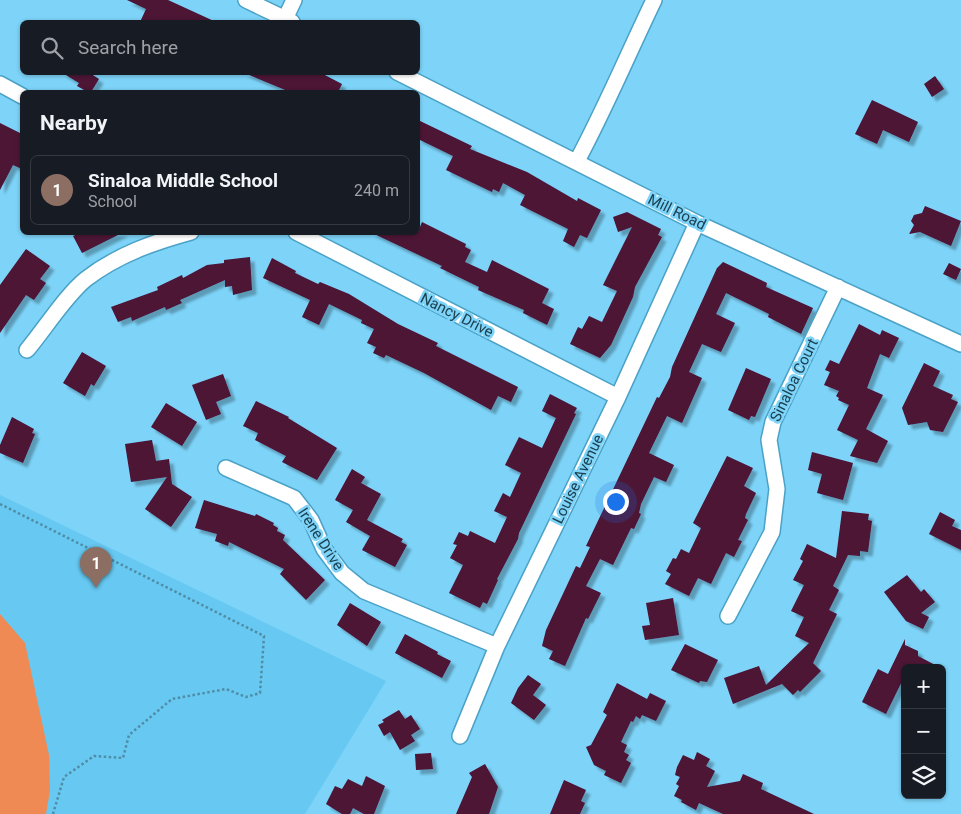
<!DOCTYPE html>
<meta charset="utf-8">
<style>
:root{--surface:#171b24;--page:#242831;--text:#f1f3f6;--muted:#9ea1a6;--line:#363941;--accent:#c4a695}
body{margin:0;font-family:Roboto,sans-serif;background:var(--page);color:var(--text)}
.controls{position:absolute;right:15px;bottom:15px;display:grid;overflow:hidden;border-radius:8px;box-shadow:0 1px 4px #0004}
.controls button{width:45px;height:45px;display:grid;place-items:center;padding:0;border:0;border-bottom:1px solid var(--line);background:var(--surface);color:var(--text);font:25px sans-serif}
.you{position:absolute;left:615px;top:501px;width:18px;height:18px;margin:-12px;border:4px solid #fff;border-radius:50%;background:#1a73e8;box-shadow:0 0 0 8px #1a73e833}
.badge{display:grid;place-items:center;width:32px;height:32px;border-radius:50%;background:var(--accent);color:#fff;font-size:16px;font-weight:700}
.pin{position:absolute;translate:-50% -41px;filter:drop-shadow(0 1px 2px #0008)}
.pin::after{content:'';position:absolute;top:26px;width:18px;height:15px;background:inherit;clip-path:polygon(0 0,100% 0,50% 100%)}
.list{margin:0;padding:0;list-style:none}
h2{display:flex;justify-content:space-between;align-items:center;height:65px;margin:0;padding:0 20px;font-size:21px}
h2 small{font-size:16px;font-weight:400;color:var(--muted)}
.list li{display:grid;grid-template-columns:32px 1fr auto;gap:15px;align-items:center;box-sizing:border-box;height:70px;margin:0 10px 10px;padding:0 10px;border:1px solid var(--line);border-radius:8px}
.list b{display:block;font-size:19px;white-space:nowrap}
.list p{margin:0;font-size:16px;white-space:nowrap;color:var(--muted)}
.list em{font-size:16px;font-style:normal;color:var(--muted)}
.icon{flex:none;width:28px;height:28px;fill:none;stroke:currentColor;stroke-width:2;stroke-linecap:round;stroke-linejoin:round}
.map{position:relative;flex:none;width:961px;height:814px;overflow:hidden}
.search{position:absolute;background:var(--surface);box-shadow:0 1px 4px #0004;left:20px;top:20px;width:400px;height:55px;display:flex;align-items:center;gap:12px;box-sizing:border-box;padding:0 18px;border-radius:8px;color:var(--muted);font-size:19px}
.panel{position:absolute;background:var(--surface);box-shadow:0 1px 4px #0004;left:20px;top:90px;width:400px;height:145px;border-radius:8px}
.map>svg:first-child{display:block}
</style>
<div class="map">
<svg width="961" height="814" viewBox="0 0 961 814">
<defs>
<filter id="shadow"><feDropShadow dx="4.5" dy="4.5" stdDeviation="1" flood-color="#0004"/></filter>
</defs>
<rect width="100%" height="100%" fill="#7dd3f8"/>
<path fill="#67c8f1" d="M0,495L386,681L305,814H0Z"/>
<path fill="#ef8a54" d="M0,614L25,643L49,755L50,791L46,814H0Z"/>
<path fill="#4d1236" filter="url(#shadow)" d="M127,0H168L216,22H140L146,9Z
M61,72H88L99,79L91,92H88L77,86L79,83Z
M242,72H319L342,84L338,92H290Z
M935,76L944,89L932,97L924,84Z
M872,100L918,122L909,142L883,130L877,144L855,134Z
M418,120L472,146L470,149L527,172L577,201L578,198L601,210L587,238L580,235L574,247L563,241L568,229L520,205L525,195L503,183L499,192L493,189L492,192L446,170L453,156L418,139Z
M0,123L22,134V169L13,165L0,190Z
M925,206L961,221L951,246L920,232L909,234L914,225L911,221L914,215L922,213Z
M627,212L661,229L658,235L662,237L635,287L633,297L611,345L600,358L570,344L578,327L582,329L589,316L602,322L617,291L603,285L632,227L618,232L613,217Z
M422,222L466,244L465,247L471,250L465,262L487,272L492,260L549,289L542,303L554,309L547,325L523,313L524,310L478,290L479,287L440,268L442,266L370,232H418Z
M82,232H124L82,253L73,236Z
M26,249L50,266L40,279L46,283L34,300L26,295L0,333V285Z
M250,257L252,290L233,295L232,286L225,287V280L180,300L182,303L166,310L165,307L132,321L131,317L118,322L111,307L158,290L157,287L182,275L183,278L207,265L224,263V260Z
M272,258L296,271L295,273L318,284L320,282L349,294L398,324L438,343L436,346L518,387L511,402L498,396L491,410L424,373L386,355L384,358L373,353L376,347L367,343L374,329L361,323L362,320L329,304L319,325L302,317L310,300L263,278Z
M723,262L767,283L766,287L813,308L801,334L768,317L769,314L726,293L716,314L735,323L721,352L702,344L689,372L702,378L682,423L667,416L649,453L674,465L666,482L654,477L641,504L639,513L641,514L634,529L631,528L613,565L600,559L586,586L601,593L588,619L586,618L565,666L549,659L553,651L542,646L546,630L576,566L580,568L590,547L586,546L657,397L659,398L670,377L672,367L717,268Z
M949,263L961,269L956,280L943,274Z
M859,324L880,335L882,330L899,338L889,358L880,354L867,388L883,395L866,429L888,441L877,463L850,456L858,440L837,430L849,405L838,400L839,398L836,396L839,391L824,385L830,372L825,370L830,360L839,364Z
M82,352L106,366L94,386L91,384L85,396L63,383Z
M924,363L940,371L933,386L953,395L951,399L958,402L943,432L930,430L927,422L908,425L902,408Z
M746,368L771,379L755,417L751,416L749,420L728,410Z
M223,374L231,396L216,402L221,414L206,420L192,385Z
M550,394L577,408L574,413L576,414L519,533L518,539L497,579L498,580L487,604L483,602L480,608L449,593L463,565L450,558L457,545L453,544L459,532L468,536L470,531L495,543L507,517L494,511L503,493L510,497L521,473L505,465L519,437L542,448L556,418L542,411Z
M256,401L289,417L288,418L337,448L317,480L282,462L286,456L255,440L258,433L243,426Z
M166,403L197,422L182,446L151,427Z
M12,417L34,429L32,433L35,434L23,463L0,453V445Z
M152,440L156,461L169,459L172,484L192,497L171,527L145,509L167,477L131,482L125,444Z
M812,452L853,463L843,500L817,493L822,474L808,470Z
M727,456L753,468L744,486L756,493L746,514L745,518L748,520L738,540L742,541L734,557L726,553L711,584L698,578L689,596L665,584L671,574L666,571L673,558L676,559L681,549L689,553L701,528L693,523Z
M352,469L365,477L361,483L381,494L367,520L403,539L401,542L407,545L395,567L362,550L370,536L346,522L353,510L335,500Z
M204,500L255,516L256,514L274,523L273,525L278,528L277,531L285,535L283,540L325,580L306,600L280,574L284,569L229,542L228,546L215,541L217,534L195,528Z
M842,511L869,514L868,520L872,521L868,552L860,551V556L848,555L833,586L839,590L829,610L837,614L813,663L821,671L800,692L798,690L793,695L782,684L733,704L724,678L759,666L766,685L809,643L795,636L804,617L791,611L804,585L793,580L803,561L800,559L807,544L836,558Z
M940,512L955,520L952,526L961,530V550L929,534Z
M907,575L921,592L924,589L935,602L921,613L929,617L923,629L906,621L884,592Z
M673,598L679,635L645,640L642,626L650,625L646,603Z
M350,603L381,622L367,646L337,625Z
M405,634L438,652L437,654L451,661L442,678L395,653Z
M905,639V645L918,651V656L941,668H905V675L886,714L862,702L878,669L888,674Z
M685,644L718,660L707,682L700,681L699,683L671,670Z
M528,675L541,684L533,695L546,705L534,720L511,703L518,688Z
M617,683L647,699L650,693L666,701L656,721L642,715L640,719L636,716L633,722L631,721L621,742L627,745L624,752L629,755L626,760L631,763L621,783L604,775L606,771L594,765L586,747L591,745L607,715L603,712Z
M399,710L405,719L411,715L420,729L411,735L415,741L400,750L390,732L384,736L378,725L384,722L382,720Z
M697,752L710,759L706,766L715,771L707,787L740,781L743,774L763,783L761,789L814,814H723L699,803L696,810L681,802L682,800L674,796L679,786L676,784L680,777L675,775L677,767L683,755L694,760Z
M431,753L433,769L416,770L415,754Z
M485,764L498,787L489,814H456L472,777L469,773Z
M366,776L385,786L374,814H364L353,808L350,814H342L326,804L335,786L342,789L348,779L362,786Z
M564,780L586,790L581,801L585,803L580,814H550Z"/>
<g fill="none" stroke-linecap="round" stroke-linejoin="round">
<g stroke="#4ba2c6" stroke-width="18">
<path id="minor" d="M246,0L292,22
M285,19L294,0
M397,72L697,223L961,344
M0,84L22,96
M577,161C605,109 628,54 654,0
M296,232L618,397
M27,350C44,330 66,295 86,279C117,255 154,242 191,232
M226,468L294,498L311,520L324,549L342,573L364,591L497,646
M728,616L772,532L777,489L769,440L773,422L838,287
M460,736L497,646L618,397L697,223"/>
</g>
<path stroke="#4f8da7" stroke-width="2.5" stroke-dasharray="2.5 2.5" stroke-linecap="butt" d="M0,504L264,636L260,693L246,697L226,689L172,699L129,735L123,758L94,756L64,777L53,814"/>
<use href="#minor" stroke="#fff" stroke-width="15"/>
</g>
<g text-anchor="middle" stroke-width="5" stroke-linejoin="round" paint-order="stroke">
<g font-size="15" fill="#1c404f" stroke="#7dd3f8">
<text transform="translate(677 212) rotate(26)" y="5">Mill Road</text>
<text transform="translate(457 315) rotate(27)" y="5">Nancy Drive</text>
<text transform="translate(794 380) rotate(-64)" y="5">Sinaloa Court</text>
<text transform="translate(578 479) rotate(-64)" y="5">Louise Avenue</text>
<text transform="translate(321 539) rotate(57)" y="5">Irene Drive</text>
</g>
</g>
</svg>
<div class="controls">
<button>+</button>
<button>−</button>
<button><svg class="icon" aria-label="layers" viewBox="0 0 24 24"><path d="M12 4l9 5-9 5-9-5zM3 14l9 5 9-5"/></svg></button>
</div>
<div class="you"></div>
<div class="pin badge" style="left:96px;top:588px;background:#8d6e63">1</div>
<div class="search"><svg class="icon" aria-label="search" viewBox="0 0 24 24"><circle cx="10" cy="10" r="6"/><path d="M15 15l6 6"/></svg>Search here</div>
<section class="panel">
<h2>Nearby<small></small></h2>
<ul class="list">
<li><span class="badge" style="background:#8d6e63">1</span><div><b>Sinaloa Middle School</b><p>School</p></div><em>240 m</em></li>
</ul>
</section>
</div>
